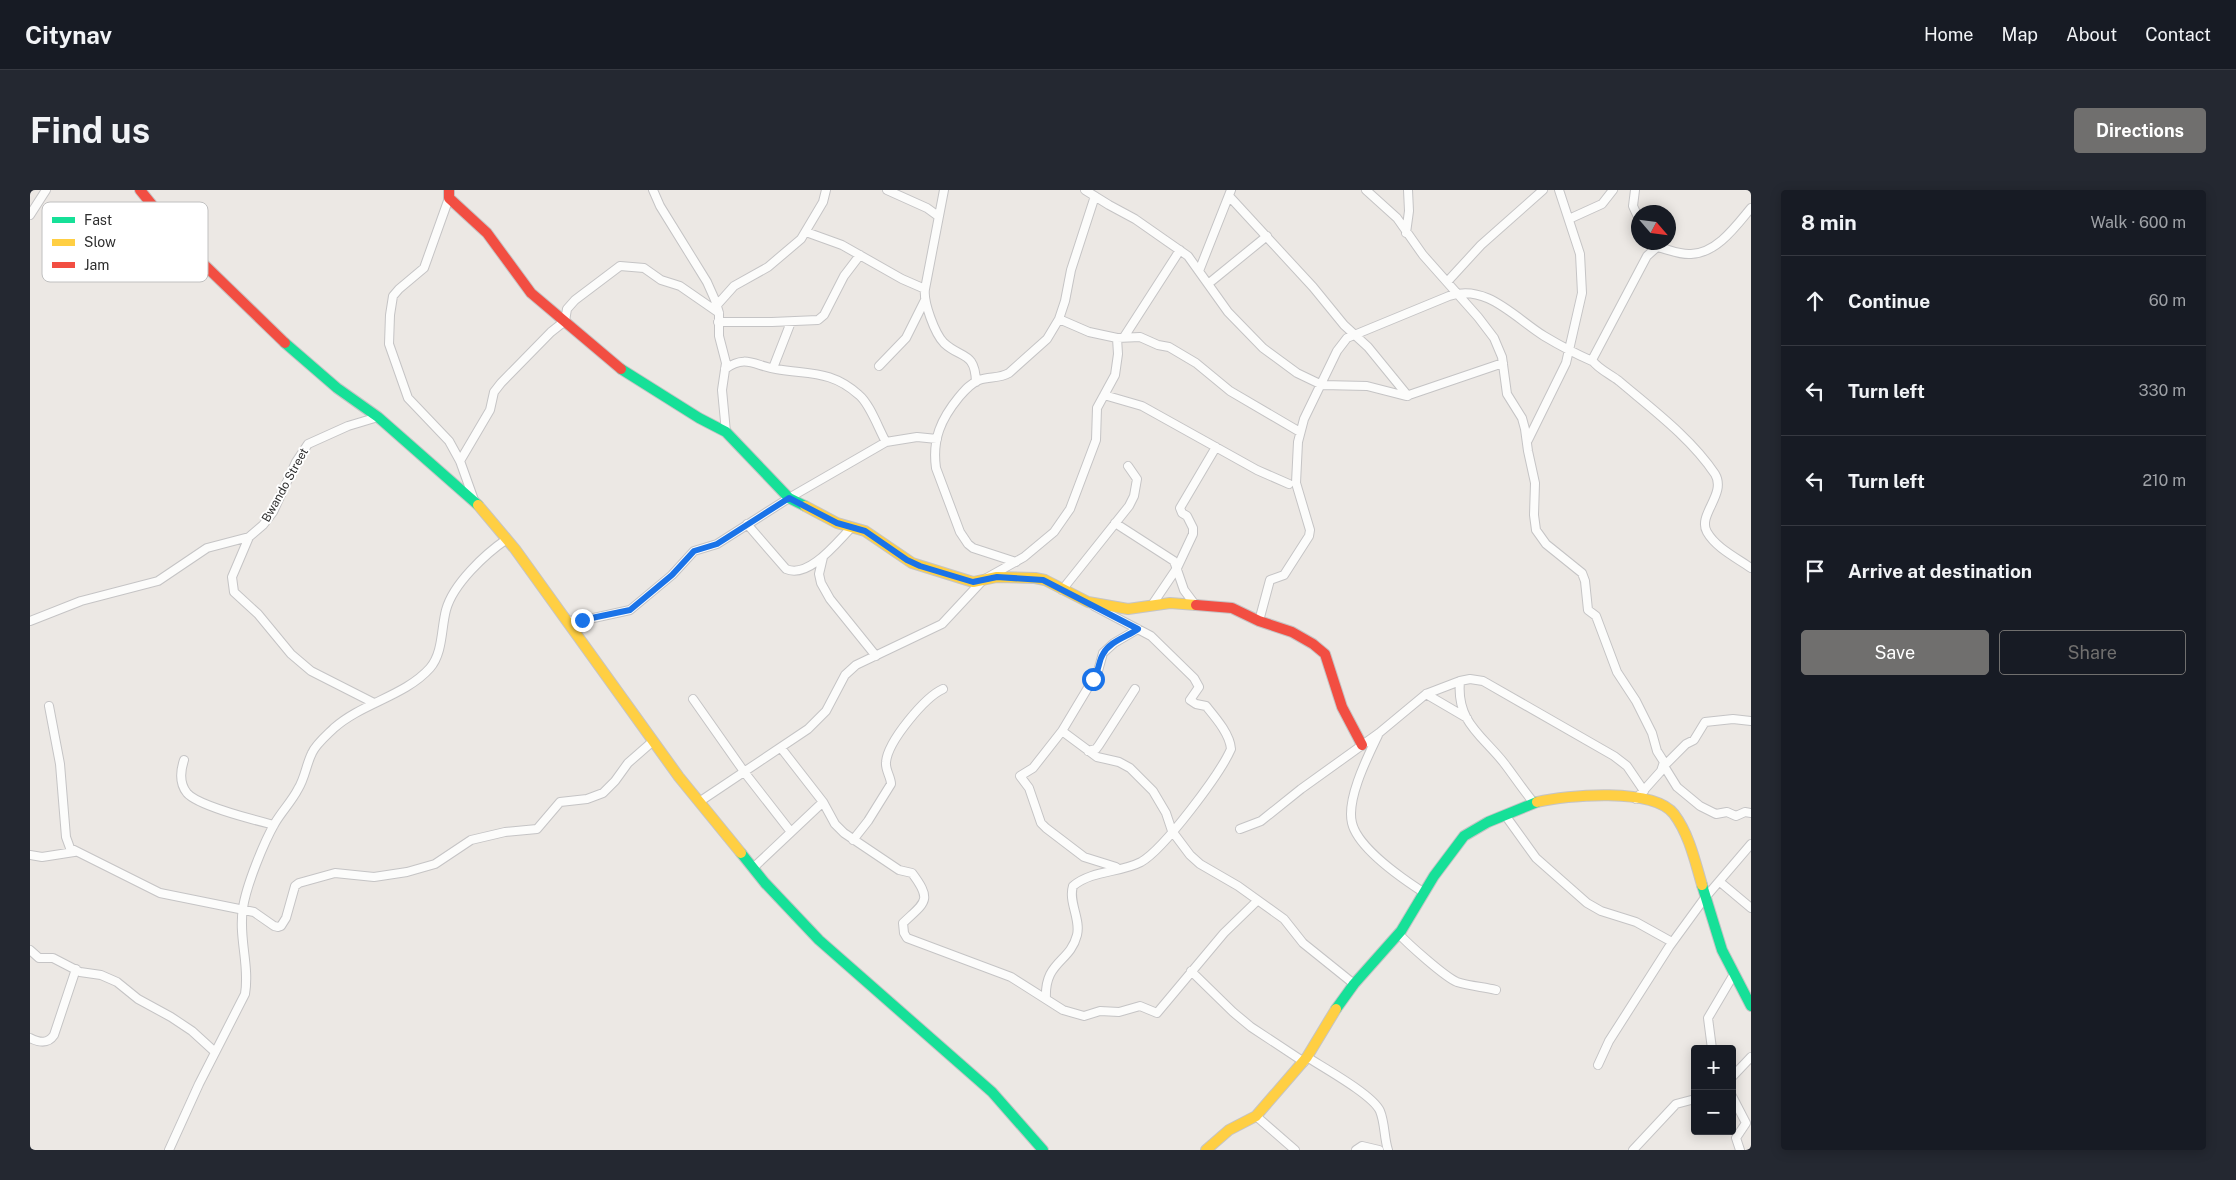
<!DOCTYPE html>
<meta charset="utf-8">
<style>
:root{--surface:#171b24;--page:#242831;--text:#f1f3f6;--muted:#9ea1a6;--line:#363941;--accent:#706f6e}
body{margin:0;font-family:"Public Sans",sans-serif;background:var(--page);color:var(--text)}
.controls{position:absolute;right:15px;bottom:15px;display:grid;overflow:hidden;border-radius:5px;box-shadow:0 2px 12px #0003}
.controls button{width:45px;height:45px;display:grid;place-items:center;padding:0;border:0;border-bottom:1px solid var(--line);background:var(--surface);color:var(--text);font:25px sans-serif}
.compass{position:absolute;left:1601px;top:15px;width:45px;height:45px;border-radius:50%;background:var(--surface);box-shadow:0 2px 12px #0003;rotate:118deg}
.stop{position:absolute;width:15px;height:15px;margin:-11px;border:4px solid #1a73e8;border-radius:50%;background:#fff}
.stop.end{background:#1a73e8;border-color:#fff;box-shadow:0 1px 5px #0008}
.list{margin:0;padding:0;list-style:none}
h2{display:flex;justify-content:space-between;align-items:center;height:65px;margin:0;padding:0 20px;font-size:21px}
h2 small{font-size:16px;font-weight:400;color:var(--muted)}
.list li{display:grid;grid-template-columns:32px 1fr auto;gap:15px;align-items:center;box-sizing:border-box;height:90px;padding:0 20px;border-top:1px solid var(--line)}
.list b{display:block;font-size:19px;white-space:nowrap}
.list em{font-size:16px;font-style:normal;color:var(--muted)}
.actions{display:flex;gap:10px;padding:15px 20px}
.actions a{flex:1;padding:11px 0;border:1px solid var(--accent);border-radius:5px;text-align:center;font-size:18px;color:var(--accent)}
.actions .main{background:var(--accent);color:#fff}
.icon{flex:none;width:28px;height:28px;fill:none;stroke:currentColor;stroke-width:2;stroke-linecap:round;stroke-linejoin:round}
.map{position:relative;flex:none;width:1721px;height:960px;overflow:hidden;border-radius:5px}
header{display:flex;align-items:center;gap:30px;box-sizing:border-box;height:70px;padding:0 25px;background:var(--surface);border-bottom:1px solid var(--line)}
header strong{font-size:24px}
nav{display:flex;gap:28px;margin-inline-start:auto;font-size:18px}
.intro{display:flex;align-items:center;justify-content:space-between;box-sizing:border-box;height:120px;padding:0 30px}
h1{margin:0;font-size:35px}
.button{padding:12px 22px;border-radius:5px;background:var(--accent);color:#fff;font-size:18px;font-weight:700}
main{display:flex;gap:30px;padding:0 30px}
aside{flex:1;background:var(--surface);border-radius:5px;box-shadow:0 2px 12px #0003}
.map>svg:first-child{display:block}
</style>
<header>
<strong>Citynav</strong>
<nav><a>Home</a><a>Map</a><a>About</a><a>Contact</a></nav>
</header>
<div class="intro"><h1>Find us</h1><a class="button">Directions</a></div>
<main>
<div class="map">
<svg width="1721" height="960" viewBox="0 0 1721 960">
<rect width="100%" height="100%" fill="#ece8e4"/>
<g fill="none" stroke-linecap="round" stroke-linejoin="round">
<g stroke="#c5c4c5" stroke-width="10">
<path id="street" d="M623,0L630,16L677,92L685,110L689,123V146L696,173L692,200L696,242
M857,0L897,18L908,26
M914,0L895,99C893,112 905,144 914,153C931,169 945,161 946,192
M1055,0L1079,15L1105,29L1158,66L1198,122L1233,158L1267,183L1292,195L1337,196L1376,206L1473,173
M1336,0L1367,28L1393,65L1448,127L1464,148L1472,167L1477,204L1492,228L1495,239L1498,261L1505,293L1504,325L1506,340L1516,354L1552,383L1555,391L1558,420L1566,426L1587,482L1606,511L1622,543L1627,561L1634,572L1631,581L1606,609
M1605,0L1603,16L1608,27
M1199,6L1283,97L1314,135L1338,157L1378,206
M419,8L394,78L369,99L363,106L360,125L359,154L378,208L419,251L430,271L444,310
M1721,18C1706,36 1687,63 1661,64C1649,65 1638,59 1627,57L1617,66L1562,170C1568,179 1580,184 1589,191C1622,219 1661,248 1685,284C1697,304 1667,325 1677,342C1686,358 1707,368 1721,378
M0,25L16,0
M1539,29L1572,14L1583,0
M776,42L812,55L872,89L895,99
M1376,43L1379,21L1378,0
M1169,81L1201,0
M1417,92L1451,55L1513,0
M1178,94L1237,46
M687,115L704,96L738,77L771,49L793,12L796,0
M1029,129L1059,142L1087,148L1110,147L1128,155L1139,157L1166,173L1200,201L1270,242
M688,132H742L788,130L794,125L814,86L830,65
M1094,147L1150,60
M849,176L876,148L895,110
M743,178L761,132
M695,179C716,164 725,176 746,179C780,185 801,180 829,205C840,214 849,240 856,252
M1074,205L1112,216L1227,280L1259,294
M1498,250L1536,173L1552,103L1550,64L1529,0
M430,271L460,220L464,202L471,193L521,142L535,131L537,119L545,110L590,76L614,78L631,90L650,96L689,123
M1085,333L1144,371L1154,400L1163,412
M717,334L756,379C779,389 807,352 822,337
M219,347L202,387L204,402L228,424L261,464L281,481L344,513
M793,367L789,384L791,393L800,409L846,466
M986,372L943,358L938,354L930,342L906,278C902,249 911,229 929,207C935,200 941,193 949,190C959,186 969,189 979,183L1017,149L1029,129L1035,111L1041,80L1065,6
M1032,400L1099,316L1104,306L1107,289L1098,276
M1122,415L1147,378L1163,344V338L1157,326L1152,323L1150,318L1186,257
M0,431L51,411L128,391L177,358L219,347L233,335L243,322L266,272L278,254L318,236L348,227
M537,431L559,429L600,420L642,385L664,361L687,354L759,308L856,252L887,247L907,249
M1229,431L1240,390L1254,385L1279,346L1280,340L1266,293L1268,252L1274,229L1307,161L1317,148L1419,106C1456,93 1485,128 1514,146C1529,155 1546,164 1562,171
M1430,491C1426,532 1452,545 1474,573C1484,586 1493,600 1504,613
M1396,504L1437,528
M663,509L715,583L761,642
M19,516L30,574L36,647L40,658L130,703L224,722L244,736L248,737L251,736L256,728L265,696L269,693L305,683L344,687L377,682L405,674L441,650L475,642L507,639L530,612L557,609L573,603L585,591L598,573L622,552
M1721,531L1703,529L1675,532L1664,550L1656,554L1634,576L1647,597L1670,616L1686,624L1697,622L1706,626L1715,622L1721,623
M1032,541L1067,567L1089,572L1100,578L1123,601L1136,623L1142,641L1160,665L1170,674L1208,696L1254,729L1273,753L1324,794
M1348,545C1338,566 1316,609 1322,633C1328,658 1373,689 1393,702
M751,558L793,612L805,634L814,643L869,680L882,683C903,711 895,712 873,733L874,743L877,748L981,787L1033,820L1054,826L1070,821L1089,822L1110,816L1127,823L1194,743L1227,711
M1058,561L1066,559L1069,555L1105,499
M154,570C150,582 149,593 157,603C168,616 225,630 244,635
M669,612L778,539L796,521L815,485L826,475L912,434L953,390L994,367L1024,342L1040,319L1066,250L1067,218L1085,185L1088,164L1087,148
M1475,625L1506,668L1557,713L1571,721L1606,732L1642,752
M1210,639L1231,631L1271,599L1349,543L1396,504L1430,491L1440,489L1453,491L1584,566L1597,576L1614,601
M823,650L838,631L861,594C861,587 855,580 856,572C858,551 895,507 913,499
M0,665L12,667L44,662
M1086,677L1054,667L1016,638L1011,633L999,598L990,586L1003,578L1032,541L1068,481L1073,463L1084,453L1108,439
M723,678L793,612
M1690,692L1721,718
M1369,744C1378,754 1415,787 1427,792C1440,796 1453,797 1466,800
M0,760L9,768H23L50,782L71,785L87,792L108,809L141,827L162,841L185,862
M1161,781L1203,822L1221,837L1274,872
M1016,809C1014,771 1040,773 1047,745C1051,729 1038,712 1043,696C1062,680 1090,683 1111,672C1134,659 1190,584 1201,559C1200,544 1185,527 1176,516L1166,514L1160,510L1169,497L1164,488L1121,446L1064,416
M0,848C10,853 18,854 24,845L46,779
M1682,859L1678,828L1704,784
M1277,867C1294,878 1343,905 1350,921C1355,933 1354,948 1358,960
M1568,875L1579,851L1639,757L1674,709L1721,654
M1702,887L1721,867
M1702,906L1716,933L1706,948L1710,960
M1226,926L1265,960
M139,960L169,894L215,804C220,775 208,747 213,718C216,696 234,652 245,633C252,621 262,611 268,599C275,588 276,575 282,563C286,554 297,545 304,538C332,513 375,506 400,478C413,463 411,439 416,420C423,394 455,364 477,349
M1326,960L1332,956L1349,960
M1603,960L1646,914L1665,909"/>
</g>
<g stroke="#c5c4c5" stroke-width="12">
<path id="fast" d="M255,153L307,198L348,227L448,315
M591,179L669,228L696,242L759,308L775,316
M711,663L735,693L789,750L962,902L1013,960
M1672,695L1692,760L1721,816
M1306,819L1324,794L1371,741L1404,686L1434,646L1458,632L1507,612"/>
</g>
<g stroke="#c5c4c5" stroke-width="12">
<path id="slow" d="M448,315L485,359L649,587L711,663
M775,316L807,333L835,341L882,373L943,392L967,387L1005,388L1015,390L1058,412L1098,419L1140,413L1166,415
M1507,612C1537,605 1623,597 1644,624C1659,644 1665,671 1672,695
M1176,960L1199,940L1226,926L1277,867L1306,819"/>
</g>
<g stroke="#c5c4c5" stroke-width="12">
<path id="jam" d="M110,0L158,59L255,153
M419,0V8L457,43L501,103L591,179
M1166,415L1202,418L1229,431L1262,442L1283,454L1295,464L1312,517L1332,555"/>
</g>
<use href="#street" stroke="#fcfcfb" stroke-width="8"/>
<use href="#fast" stroke="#16e098" stroke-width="10"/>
<use href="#slow" stroke="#ffcf43" stroke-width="10"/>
<use href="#jam" stroke="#f24e42" stroke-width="10"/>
</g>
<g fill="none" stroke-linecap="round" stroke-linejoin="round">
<path stroke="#1a73e8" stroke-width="6" d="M552,430L600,420L642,385L664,361L687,354L759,308L807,333L835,341L877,370L890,376L943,392L967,387L1013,390L1108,439C1097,447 1080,451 1073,464C1068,472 1070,479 1063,489"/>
</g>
<g text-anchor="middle" stroke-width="4" stroke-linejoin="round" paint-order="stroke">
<g font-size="12" fill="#2e2e2e" stroke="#fff">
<text transform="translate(255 295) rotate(-61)" y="4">Bwando Street</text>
</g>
</g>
<rect x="12" y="12" width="166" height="80" rx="8" fill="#fff" stroke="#c0c0c0" stroke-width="1"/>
<rect x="22" y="27" width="23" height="6" fill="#16e098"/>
<rect x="22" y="49" width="23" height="7" fill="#ffcf43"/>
<rect x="22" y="72" width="23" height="6" fill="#f24e42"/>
<g font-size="14" fill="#2e2e2e">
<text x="54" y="35">Fast</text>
<text x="54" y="57">Slow</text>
<text x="54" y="80">Jam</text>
</g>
</svg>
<div class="controls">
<button>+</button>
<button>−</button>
</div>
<svg class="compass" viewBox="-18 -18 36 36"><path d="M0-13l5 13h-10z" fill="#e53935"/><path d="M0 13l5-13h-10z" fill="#9ea1a6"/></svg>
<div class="stop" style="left:1063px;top:489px"></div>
<div class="stop end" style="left:552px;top:430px"></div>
</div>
<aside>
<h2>8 min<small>Walk · 600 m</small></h2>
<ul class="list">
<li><svg class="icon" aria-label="ahead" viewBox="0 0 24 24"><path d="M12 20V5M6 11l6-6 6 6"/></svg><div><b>Continue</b></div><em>60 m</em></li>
<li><svg class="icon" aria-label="left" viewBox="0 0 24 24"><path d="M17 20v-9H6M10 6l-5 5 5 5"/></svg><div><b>Turn left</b></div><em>330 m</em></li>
<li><svg class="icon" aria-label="left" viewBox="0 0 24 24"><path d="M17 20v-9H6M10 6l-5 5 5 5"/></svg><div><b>Turn left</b></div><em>210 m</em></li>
<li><svg class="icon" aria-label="arrive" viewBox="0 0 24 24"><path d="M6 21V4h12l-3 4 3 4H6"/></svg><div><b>Arrive at destination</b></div></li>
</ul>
<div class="actions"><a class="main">Save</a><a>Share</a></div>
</aside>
</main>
